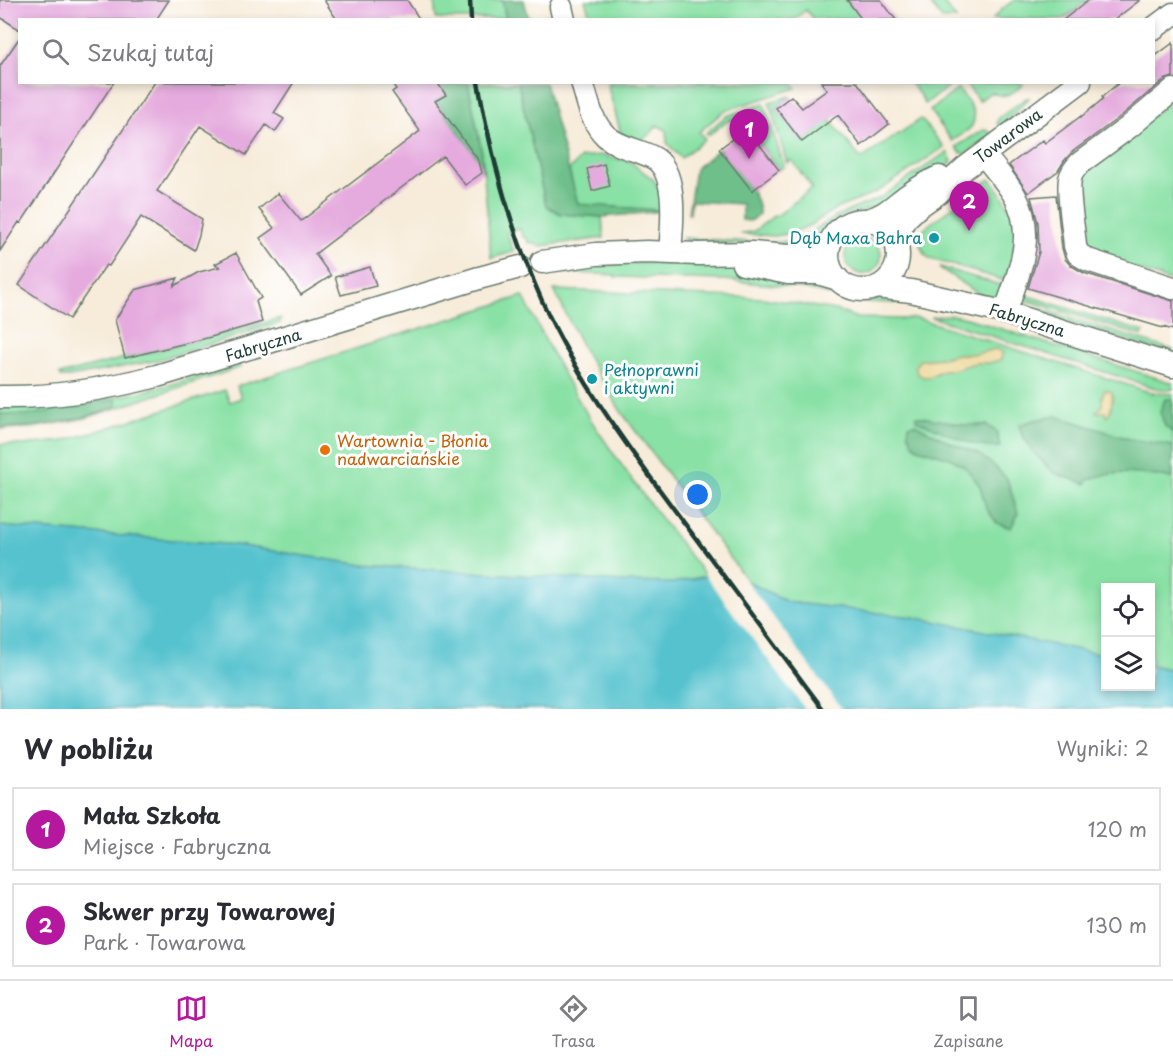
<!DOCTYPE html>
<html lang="pl">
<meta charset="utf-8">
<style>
:root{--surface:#fff;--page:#f7f7f7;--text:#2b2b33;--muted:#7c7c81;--line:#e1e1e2;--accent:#b5179e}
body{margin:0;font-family:"Playpen Sans",sans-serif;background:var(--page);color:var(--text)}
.controls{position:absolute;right:18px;bottom:18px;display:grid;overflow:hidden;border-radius:0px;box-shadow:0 3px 9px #0003}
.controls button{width:54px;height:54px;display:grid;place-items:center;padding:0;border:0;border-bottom:2px solid var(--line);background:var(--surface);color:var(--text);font:30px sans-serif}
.you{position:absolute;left:698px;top:495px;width:21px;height:21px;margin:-15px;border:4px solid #fff;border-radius:50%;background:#1a73e8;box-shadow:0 0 0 9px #1a73e833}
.badge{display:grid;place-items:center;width:39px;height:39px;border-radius:50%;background:var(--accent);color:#fff;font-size:20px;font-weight:700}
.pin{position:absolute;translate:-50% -50px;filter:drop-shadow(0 2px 3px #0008)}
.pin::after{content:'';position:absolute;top:32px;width:21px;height:18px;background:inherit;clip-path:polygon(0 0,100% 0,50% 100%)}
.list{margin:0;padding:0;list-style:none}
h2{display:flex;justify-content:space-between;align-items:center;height:78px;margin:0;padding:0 24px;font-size:26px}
h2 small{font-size:20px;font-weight:400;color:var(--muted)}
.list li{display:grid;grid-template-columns:39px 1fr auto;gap:18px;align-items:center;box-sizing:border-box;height:84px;margin:0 12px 12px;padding:0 12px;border:2px solid var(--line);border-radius:0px}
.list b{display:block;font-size:22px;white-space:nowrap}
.list p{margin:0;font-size:20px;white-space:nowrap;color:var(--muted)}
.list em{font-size:20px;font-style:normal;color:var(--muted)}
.icon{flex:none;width:33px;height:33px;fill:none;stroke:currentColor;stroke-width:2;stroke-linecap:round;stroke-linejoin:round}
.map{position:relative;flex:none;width:1173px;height:709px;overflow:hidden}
.search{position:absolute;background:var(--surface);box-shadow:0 3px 9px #0003;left:18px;right:18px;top:18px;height:66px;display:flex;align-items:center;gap:15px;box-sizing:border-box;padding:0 21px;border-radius:0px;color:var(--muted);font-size:22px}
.sheet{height:270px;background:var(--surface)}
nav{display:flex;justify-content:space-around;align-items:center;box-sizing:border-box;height:84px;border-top:2px solid var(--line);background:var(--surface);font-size:16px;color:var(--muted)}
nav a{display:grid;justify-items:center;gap:3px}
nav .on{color:var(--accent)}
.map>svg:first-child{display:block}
</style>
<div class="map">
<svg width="1173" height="709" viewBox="0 0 1173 709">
<rect width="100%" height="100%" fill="#fff"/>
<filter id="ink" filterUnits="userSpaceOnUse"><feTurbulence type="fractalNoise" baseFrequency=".0167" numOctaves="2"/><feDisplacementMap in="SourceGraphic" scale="12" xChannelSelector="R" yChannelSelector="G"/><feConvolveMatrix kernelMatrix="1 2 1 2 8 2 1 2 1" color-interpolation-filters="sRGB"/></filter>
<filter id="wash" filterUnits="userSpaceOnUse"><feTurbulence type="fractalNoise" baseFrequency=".008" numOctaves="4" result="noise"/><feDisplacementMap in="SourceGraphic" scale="24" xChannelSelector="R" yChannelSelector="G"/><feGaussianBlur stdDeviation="1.35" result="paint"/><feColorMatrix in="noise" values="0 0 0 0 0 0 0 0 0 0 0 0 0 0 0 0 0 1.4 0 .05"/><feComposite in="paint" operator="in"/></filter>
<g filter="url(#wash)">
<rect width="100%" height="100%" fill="#f7ecda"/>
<path fill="#89e1a5" stroke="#548f6c" stroke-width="1.5" d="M434,0H502L506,19H436Z
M585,0H847L862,19H813L806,10L793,20L591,19Z
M927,0H941L956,19H942Z
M1014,0H1089L1063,19H993L1002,9Z
M792,82L796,88L724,111L699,132L705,139L681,158L667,143L666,130L657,125C652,134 645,139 635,142L621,134L607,83Z
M1021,82L1023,85C1013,93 1004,100 991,92L979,101L965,83Z
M468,83H518L546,206L561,214L602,217L604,238L540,246L534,244L533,242L529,243L526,237H523L519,228L507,233L514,252L491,258L482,153Z
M910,83H953L925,104L922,100L923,99Z
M958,89C967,100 983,117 968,130C963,134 957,138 952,141L930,111Z
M791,96L776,108L802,142L819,129L815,101L861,159L921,119L944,147L882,189L864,198L835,209L814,223L793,233L775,236L741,234L754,231L775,215L777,216L812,188L792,160L787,163L769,102Z
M1026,98H1029L1000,128L997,122L999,118Z
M1173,99V282L1084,252L1078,184L1085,166Z
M764,104L784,166L779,170L748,128L742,132L731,119L708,135L706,133L726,116Z
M983,130L989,131L992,135L966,154L961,153L956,147Z
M947,152L952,161L948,166L921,180L887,203L841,218L828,229L822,238L807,248L690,242L682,238L769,243L789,241L808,234L839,215L880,198Z
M599,155L629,161L654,180L660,193L661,210L578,205L569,170L581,158Z
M990,179C1003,192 1018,221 1016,239C1014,253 1009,267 1006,281L929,258C918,249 917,236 927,226Z
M845 256a18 18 0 1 1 36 0a18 18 0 1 1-36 0Z
M630,263L705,264L830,285L839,292L853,298L865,299L877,296L903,298L897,303L861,302L794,287L724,280L615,277V275L558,272L559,270Z
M940,267L1010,288L999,301L979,294L940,268Z
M554,290L763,298L835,310L857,318L903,319L917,318L1153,393L1173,394V670L1151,665L1150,588H1106L1105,655L913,617L787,602L747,581L620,410L584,351Z
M1022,294L1144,332L1142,336L1020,298Z
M523,296C548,347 574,397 607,444C638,490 672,533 706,576L673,583L623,582L363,565L236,545L0,526V444L23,445L63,441L101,430L225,390L230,402L241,398L237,386Z
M1017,302L1173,350V355L1021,308Z
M952,315L967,318L1173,383V389L1167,390L1155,388L931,317Z
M281,318L280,323L154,361L69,377H61L60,374H63L125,358L211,337Z
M239,362L241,367L86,418L32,428L0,429V408C34,405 68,404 101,399C148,393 195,378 239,362Z"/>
<path fill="#6ebf8a" stroke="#467e5f" stroke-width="1.5" d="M502,0H524L529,19H506Z
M437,83H468L482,153L483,172L479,161L435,101L445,95Z
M518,83H545L578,204L666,211L602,217L561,214L546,206Z
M719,149C731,165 761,194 759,214L750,221L742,220V204L691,201L690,214H688L695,169Z
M116,399L117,404L115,408C78,420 39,429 0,427V414L27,415Z
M1165,399H1173V433L1165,426L1160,412Z
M916,416L966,425H987L997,432L1000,447C973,450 940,429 916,420Z
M1056,416L1130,439L1173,446V478C1145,475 1115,468 1088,480L1086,484L1054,473L1034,453L1022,435L1019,425L1034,420Z
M915,424L953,444L977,453L993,465L1007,479L1018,513L1011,528L997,523L986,508L980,486L965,467L950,458L918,448L913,444L908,433L909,425Z"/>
<path fill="#eeda9e" stroke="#868c69" stroke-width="1.5" d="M996,349L1003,353L1000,360L989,363H975L953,370H943L929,377H923L917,373L915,366L920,360L942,358L957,354H975Z
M1105,390L1112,392C1113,398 1112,411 1107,416L1105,412H1096L1102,406V396Z"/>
<path fill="#55c2ce" stroke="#3a8081" stroke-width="1.5" d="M0,526L236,545L363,565L623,582L673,583L706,576L747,581L787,602L913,617L1105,655L1106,686H1150L1151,665L1173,670V709H0Z"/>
<path fill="#f7ecda" d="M706,573L744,578L842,709H805L704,574Z"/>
<g id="blocks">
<path fill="#e5abde" d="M0,0H169L156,20H20V30L0,17Z
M324,0H407L420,20H337Z
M847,0H881L896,20H862Z
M1089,0H1140L1114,20H1063Z
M20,37V82H114L21,223L19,222L0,251V66Z
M1173,43V77L1164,80L1121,116L1072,152L1064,161L1058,171L1028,193L1009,165L1043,140L1045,143L1081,116V117L1103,99L1102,97L1120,82H1154V57Z
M155,82H294L274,113L284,119L275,132L266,125L246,155L200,126L157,191L202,219L199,235L194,250L141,217L109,266L106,265L69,319L19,285Z
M391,82H437L446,95L435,101L479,161L482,173L465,185L443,156L315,254L331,276L301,295L260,238L274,228L259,209L278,193L301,221L420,131L392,92L396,89Z
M821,82H857L889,124L861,146L838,115L802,142L776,108L791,96L802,108L827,90Z
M747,128L779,170L752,191L719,149Z
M604,164L610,186L592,191L587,169Z
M1056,195L1062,248L1065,259L1070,265L1084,273L1173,301V330L1163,327V328L1028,288L1039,252L1038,223L1031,197Z
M236,253L261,298L256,301L262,322L211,337L125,358L115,320L135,290L178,278L174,286L199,272L220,267L215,264Z
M370,267L376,286L341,295L335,277Z"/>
</g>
</g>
<g filter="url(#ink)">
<use href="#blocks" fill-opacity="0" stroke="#6b7a6e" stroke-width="1.5"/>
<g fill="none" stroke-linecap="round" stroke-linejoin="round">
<g stroke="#6b7a6e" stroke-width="25">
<path id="minor" d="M561,7L564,20
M1154,28L1173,14
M582,82C588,102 591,122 606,136C619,148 637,149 652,157C679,170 672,227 670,252
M1173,90L1129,127L1080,163C1075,168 1071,173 1070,179C1067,194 1074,230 1075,246L1078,254L1088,260L1173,288
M984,155C994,168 1006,181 1015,196C1037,235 1018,275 1005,313
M866,220C883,218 895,204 908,195C918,188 928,182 939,177
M828 255a35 35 0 1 1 70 0a35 35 0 1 1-70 0Z
M895,242L899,231L905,219L918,207L937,194L965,168L1080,82
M542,262L596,254L647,252L698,254L752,253L788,256L801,255L813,252L830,242
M743,264L788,273H818L838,279
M877,287L911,291L1003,312L1173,366
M0,397C53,398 106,389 157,376L479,278L520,267"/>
</g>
<use href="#minor" stroke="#fff" stroke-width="22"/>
<path stroke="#1f3d34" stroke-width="4.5" d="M470,0L471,20
M478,82C492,163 514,242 549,316C586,392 637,460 688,528C733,588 778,649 823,709"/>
</g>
</g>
<g fill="#0f9aa8" stroke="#fff" stroke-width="2">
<circle cx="934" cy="238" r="6"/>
<circle cx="592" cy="379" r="6"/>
</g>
<circle fill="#e8710a" stroke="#fff" stroke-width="2" cx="325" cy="450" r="6"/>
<g text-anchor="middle" stroke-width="6" stroke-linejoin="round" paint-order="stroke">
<g font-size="16" fill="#1f3d34" stroke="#fff">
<text transform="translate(1008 136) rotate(-37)" y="6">Towarowa</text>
<text transform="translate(1027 320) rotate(17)" y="6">Fabryczna</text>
<text transform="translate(263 345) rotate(-17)" y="6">Fabryczna</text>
</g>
<g font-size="16" fill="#0d838f" stroke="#fff" text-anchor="end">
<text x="922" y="244">Dąb Maxa Bahra</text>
<text x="604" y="376" text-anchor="start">Pełnoprawni<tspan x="604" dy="18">i aktywni</tspan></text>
</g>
<g font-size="16" fill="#c56008" stroke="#fff" text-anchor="start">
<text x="337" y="447">Wartownia - Błonia<tspan x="337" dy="18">nadwarciańskie</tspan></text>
</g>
</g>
</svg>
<div class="controls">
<button><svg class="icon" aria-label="locate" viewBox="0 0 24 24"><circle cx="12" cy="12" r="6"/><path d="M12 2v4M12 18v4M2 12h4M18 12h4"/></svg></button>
<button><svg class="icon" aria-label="layers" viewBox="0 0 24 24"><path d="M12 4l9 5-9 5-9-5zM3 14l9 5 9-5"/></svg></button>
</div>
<div class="you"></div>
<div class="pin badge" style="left:749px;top:159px">1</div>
<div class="pin badge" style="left:969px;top:231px">2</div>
<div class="search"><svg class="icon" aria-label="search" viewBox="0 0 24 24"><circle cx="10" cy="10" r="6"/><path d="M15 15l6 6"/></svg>Szukaj tutaj</div>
</div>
<section class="sheet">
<h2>W pobliżu<small>Wyniki: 2</small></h2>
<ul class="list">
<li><span class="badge">1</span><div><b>Mała Szkoła</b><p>Miejsce · Fabryczna</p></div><em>120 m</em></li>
<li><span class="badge">2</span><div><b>Skwer przy Towarowej</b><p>Park · Towarowa</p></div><em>130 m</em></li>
</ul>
</section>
<nav>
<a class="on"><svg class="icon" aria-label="map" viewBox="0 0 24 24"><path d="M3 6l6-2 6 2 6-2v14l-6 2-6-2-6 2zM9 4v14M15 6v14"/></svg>Mapa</a>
<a><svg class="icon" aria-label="directions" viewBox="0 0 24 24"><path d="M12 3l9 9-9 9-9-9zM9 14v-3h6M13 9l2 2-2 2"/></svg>Trasa</a>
<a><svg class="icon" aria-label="saved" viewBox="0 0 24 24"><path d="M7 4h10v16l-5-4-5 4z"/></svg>Zapisane</a>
</nav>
